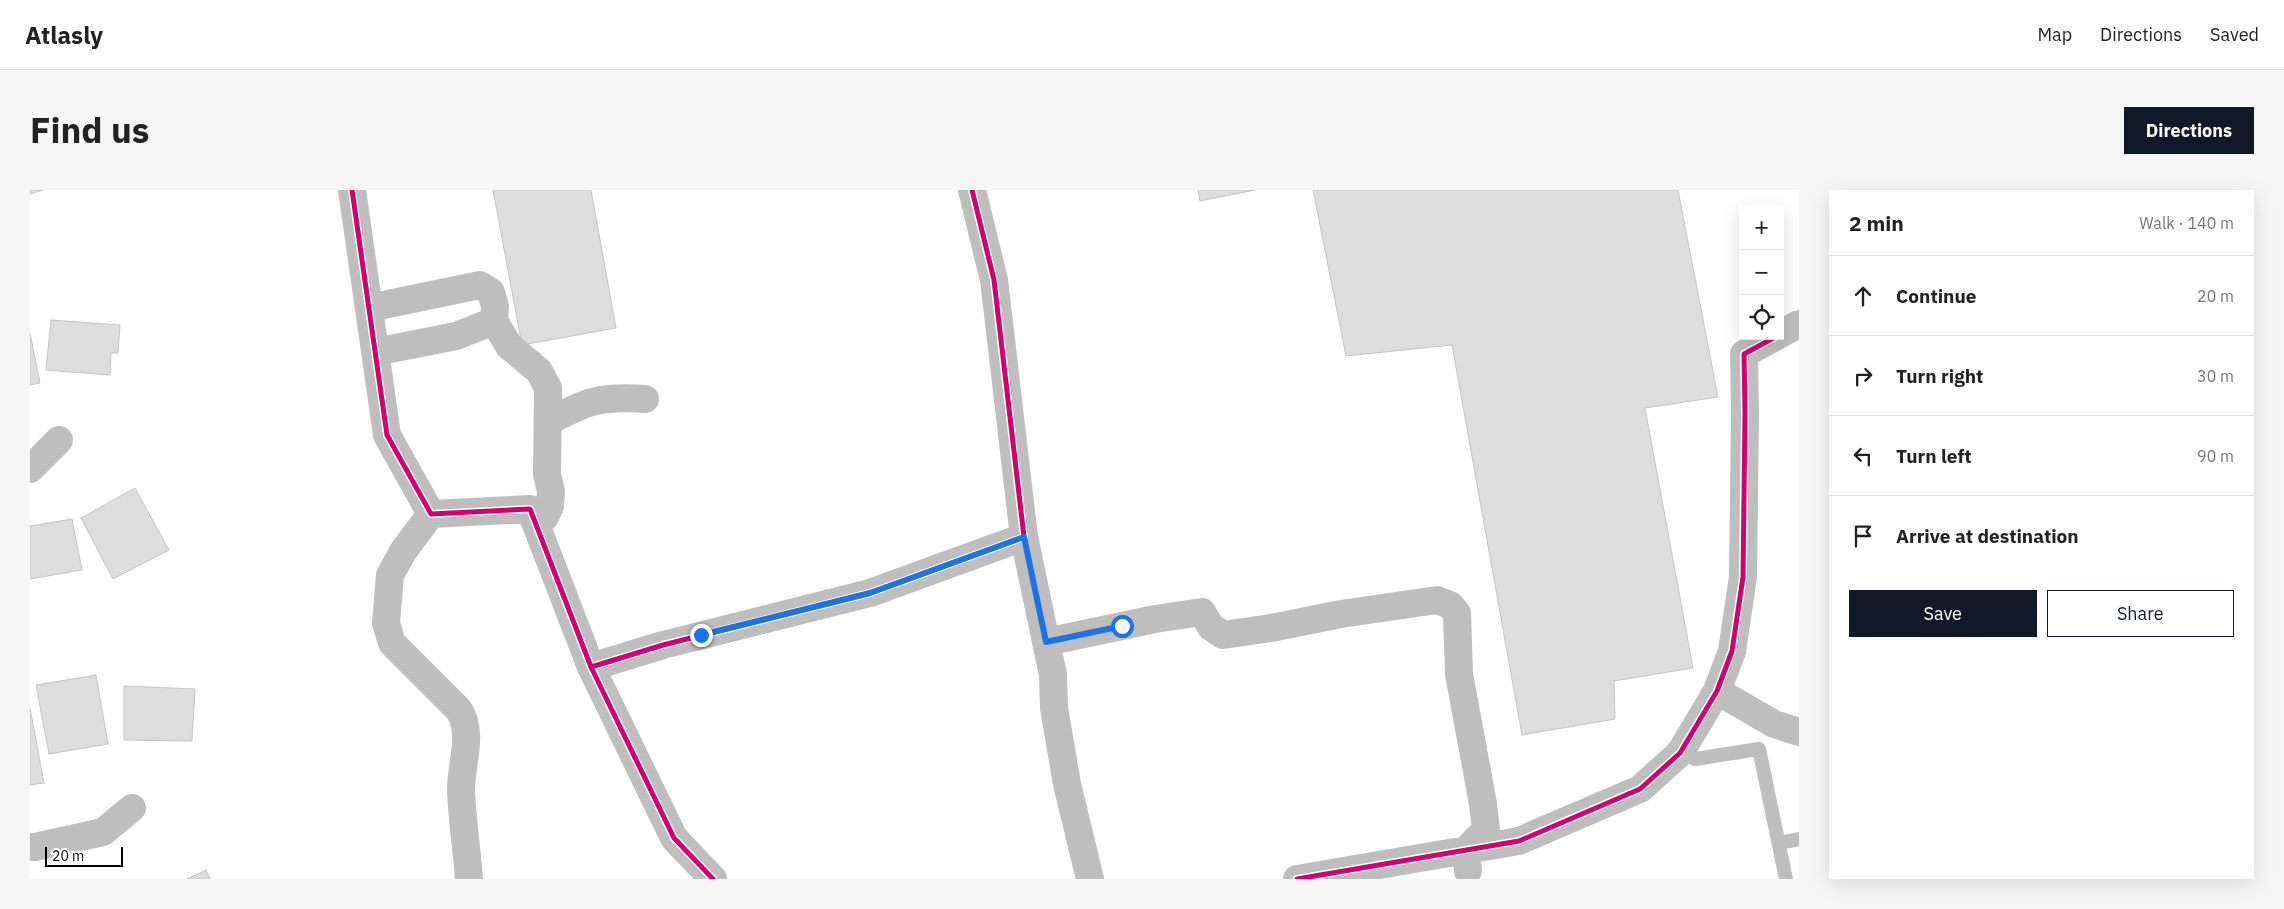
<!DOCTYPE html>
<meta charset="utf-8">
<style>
:root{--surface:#fff;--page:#f6f6f6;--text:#222;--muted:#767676;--line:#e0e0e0;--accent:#111827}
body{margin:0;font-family:"IBM Plex Sans",sans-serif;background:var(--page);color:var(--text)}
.controls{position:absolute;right:15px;top:15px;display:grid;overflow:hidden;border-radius:0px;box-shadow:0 5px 20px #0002}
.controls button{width:45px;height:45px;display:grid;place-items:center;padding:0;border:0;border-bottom:1px solid var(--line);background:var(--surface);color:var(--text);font:25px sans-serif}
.scale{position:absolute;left:15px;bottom:12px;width:78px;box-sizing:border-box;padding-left:5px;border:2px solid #000;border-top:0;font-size:14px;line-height:18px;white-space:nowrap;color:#000;-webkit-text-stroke:4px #fff;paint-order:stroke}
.stop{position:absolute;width:15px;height:15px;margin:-11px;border:4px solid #1a73e8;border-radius:50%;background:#fff}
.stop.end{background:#1a73e8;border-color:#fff;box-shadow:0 1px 5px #0008}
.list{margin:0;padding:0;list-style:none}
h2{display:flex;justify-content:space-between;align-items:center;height:65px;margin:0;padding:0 20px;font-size:21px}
h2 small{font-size:16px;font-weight:400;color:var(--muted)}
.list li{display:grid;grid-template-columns:32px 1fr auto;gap:15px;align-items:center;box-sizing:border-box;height:80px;padding:0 20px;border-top:1px solid var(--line)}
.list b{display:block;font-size:19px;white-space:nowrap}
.list em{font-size:16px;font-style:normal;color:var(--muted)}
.actions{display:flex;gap:10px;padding:15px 20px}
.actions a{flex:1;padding:11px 0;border:1px solid var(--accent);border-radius:0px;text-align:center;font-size:18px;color:var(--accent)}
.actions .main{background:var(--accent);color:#fff}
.icon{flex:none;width:28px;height:28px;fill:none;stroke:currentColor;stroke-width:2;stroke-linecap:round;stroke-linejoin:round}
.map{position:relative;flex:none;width:1769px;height:689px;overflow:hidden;border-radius:0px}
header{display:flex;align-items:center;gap:30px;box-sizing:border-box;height:70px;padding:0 25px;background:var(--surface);border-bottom:1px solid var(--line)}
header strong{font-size:24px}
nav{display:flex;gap:28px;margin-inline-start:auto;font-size:18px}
.intro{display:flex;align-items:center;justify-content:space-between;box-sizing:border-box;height:120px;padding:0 30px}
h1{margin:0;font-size:35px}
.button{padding:12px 22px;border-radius:0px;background:var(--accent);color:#fff;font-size:18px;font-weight:700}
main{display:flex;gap:30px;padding:0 30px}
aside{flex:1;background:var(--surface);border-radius:0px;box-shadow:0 5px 20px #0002}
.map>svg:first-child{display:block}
</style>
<header>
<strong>Atlasly</strong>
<nav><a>Map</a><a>Directions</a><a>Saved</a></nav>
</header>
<div class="intro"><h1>Find us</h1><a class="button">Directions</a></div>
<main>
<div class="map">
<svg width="1769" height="689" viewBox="0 0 1769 689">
<rect width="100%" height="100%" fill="#fff"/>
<path fill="#ddd" stroke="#c5c5c5" d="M0,0H13L0,4Z
M463,0H561L586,138L492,155Z
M1168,0H1225L1170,11Z
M1283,0H1648L1688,207L1615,218L1663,478L1584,491L1585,529L1492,545L1422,155L1316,166Z
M21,130L90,135L88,163H81L80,185L16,180Z
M0,143L10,193L0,195Z
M105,298L139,360L83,389L51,328Z
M42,329L52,380L0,389V336Z
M66,485L78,554L19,564L6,495Z
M94,496L165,499L162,551L94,550Z
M0,518L14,593L0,595Z
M176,680L180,689H157Z"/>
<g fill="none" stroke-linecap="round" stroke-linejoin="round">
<path stroke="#bebebe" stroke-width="14" d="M1650,563L1665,569L1729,559L1756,689
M1749,653L1769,649"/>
<path stroke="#bebebe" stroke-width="28" d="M322,0L357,245L401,324L500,319L561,477L644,648L683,689
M339,118L450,95L461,102L465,116L464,131L479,156L509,181L518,198L517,285L521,301L520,316L515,327L505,332
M1750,144L1769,134
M345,162L426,146L464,131
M518,232C556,211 571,206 615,209
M0,279L29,250
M401,324L374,360L360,385L356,433L362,453L429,520C444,544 431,573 431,600C432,629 437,660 439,689
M994,347L1023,485L1024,518L1037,594L1060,689
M1016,452L1125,429L1172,422L1181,437L1193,445L1241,438L1311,424L1407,410L1420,415L1427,423L1429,484L1453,614L1456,640L1436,660L1438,681
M561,477L633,455L840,403L994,347L964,90L942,0
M1687,501L1744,534L1769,542
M0,657H5L73,642L102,618
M1267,689L1489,651L1610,599L1650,563L1687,501L1702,461L1713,387L1715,224L1714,164L1747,146"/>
<g stroke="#fff" stroke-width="8">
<path id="cycleway" d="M322,0L357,245L401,324L500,319L561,477L644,648L683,689
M561,477L633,455L840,403L994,347L964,90L942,0
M1267,689L1489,651L1610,599L1650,563L1687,501L1702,461L1713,387L1715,224L1714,164L1747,146"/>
</g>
<use href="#cycleway" stroke="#d6006c" stroke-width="5"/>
</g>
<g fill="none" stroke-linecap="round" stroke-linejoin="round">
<path stroke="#1a73e8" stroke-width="6" d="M671,445L840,403L994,347L1016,452L1092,436"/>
</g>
</svg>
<div class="controls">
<button>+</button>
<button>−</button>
<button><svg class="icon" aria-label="locate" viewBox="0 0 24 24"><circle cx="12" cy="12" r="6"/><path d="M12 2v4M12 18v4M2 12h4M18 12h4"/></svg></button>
</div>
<div class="scale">20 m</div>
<div class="stop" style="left:1092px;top:436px"></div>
<div class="stop end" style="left:671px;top:445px"></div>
</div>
<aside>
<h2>2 min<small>Walk · 140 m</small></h2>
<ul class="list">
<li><svg class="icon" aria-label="ahead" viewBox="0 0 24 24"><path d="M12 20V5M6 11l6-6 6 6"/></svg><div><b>Continue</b></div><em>20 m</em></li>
<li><svg class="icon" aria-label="right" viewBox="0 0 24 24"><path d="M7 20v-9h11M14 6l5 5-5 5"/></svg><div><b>Turn right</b></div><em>30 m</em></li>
<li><svg class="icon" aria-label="left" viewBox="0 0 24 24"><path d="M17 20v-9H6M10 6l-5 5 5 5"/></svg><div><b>Turn left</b></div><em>90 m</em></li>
<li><svg class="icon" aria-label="arrive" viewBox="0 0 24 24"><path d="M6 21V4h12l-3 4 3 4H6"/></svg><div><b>Arrive at destination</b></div></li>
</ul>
<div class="actions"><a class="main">Save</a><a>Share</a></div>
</aside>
</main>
